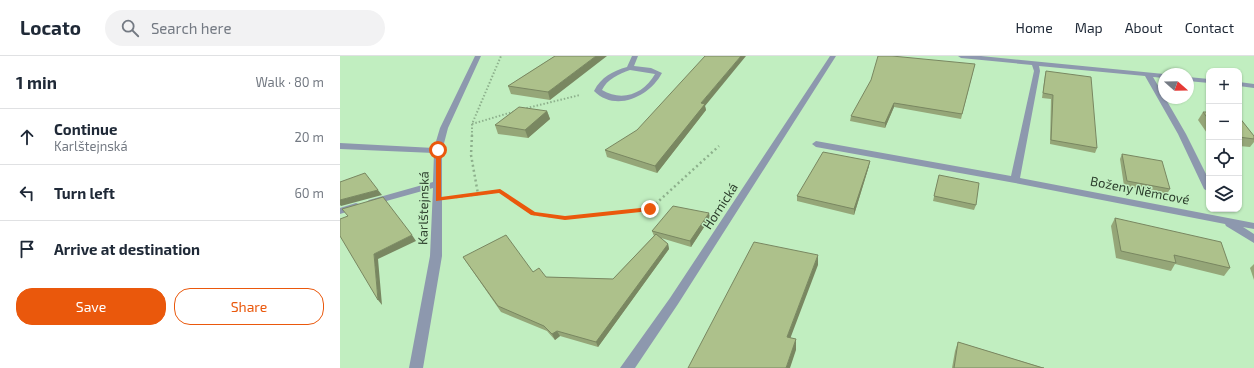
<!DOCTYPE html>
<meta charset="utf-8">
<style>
:root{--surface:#fff;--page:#f2f2f3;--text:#1f2937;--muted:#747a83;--line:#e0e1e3;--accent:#ea580c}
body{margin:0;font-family:"Exo 2",sans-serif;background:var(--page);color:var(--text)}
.controls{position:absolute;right:12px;top:12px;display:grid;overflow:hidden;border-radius:8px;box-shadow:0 1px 3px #0004}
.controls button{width:36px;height:36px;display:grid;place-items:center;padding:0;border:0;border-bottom:1px solid var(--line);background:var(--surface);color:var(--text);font:20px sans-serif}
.compass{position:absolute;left:818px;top:12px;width:36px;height:36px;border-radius:50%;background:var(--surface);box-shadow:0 1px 3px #0004;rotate:110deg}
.stop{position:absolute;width:12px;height:12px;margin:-9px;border:3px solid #ea580c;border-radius:50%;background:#fff}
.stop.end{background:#ea580c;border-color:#fff;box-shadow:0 1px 4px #0008}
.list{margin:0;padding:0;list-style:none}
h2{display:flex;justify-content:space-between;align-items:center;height:52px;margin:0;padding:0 16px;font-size:17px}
h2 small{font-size:13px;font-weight:400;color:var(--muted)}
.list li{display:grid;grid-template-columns:26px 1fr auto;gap:12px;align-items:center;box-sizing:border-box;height:56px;padding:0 16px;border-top:1px solid var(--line)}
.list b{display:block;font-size:15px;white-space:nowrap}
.list p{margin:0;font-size:13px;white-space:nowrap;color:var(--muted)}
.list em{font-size:13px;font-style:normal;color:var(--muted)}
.actions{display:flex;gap:8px;padding:12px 16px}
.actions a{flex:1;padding:9px 0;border:1px solid var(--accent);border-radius:16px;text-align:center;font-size:14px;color:var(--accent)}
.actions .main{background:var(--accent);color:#fff}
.icon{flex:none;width:22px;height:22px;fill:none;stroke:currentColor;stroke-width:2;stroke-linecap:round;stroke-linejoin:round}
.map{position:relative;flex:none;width:914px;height:312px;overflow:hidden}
header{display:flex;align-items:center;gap:24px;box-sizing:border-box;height:56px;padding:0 20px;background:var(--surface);border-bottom:1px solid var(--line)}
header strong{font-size:19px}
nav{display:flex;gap:22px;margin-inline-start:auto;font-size:14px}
.search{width:280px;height:36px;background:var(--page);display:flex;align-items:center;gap:10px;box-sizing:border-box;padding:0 14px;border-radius:22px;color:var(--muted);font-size:15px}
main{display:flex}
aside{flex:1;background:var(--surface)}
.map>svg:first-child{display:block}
</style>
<header>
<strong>Locato</strong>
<div class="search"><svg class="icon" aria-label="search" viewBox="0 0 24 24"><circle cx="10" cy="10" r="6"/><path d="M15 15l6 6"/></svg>Search here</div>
<nav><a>Home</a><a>Map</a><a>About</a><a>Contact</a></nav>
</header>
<main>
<aside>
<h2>1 min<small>Walk · 80 m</small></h2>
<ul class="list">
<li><svg class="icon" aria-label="ahead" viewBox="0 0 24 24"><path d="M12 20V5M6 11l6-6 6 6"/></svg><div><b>Continue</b><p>Karlštejnská</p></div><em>20 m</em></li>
<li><svg class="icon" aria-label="left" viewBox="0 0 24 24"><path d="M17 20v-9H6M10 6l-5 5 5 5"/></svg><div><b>Turn left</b></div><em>60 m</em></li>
<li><svg class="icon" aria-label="arrive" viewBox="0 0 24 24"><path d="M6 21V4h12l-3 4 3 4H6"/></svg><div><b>Arrive at destination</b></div></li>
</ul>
<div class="actions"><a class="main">Save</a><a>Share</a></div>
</aside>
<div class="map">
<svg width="914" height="312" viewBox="0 0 914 312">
<rect width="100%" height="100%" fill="#c1eec0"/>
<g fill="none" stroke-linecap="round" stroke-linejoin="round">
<path stroke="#8db08c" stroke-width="2" stroke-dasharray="1.5 2" stroke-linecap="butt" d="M183,53L240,39
M132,68L176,55
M132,80V68L161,0"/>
<path stroke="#8db08c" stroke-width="2.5" stroke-dasharray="2 3" stroke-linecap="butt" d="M132,79L131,99L138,138
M116,141L160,135L193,158L225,162L310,153L379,90"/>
<path fill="#8d98ae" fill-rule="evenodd" d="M135,0H141L108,72L102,95V200L83,312H69L90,200L93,132L32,149L27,146L29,144L93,126L94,97L0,93V87L94,92L100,72Z
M292,0H298L294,10L311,12L322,17C310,40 276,57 254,35C261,21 273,15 287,11ZM290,14L315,18C304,38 282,46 262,34C267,23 279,18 290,14Z
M490,0H496L338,248L295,312H280L330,242Z
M618,0H641L824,18V22L813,21L846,78L869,124V136L864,133L838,78L805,20L699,10L700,15L680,122L914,167V173L903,171L914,178V187L886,170L885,168L675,127L476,91L472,88L476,85L671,120L694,15L692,9L621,2Z
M848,21L869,23V27L848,25Z
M899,26L914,28V32L899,30Z
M16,147L19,148L21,150L19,152L0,158V152Z"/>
</g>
<path fill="#95a678" d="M215,0L210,44L171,38L168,30Z
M635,8L621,63L554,51L545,72L510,65L511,60Z
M706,15L757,92L755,97L710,88L711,43L702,42L705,19Z
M365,50L366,54L317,117L267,101L265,94Z
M207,55L210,63L188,82L158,78L155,69Z
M863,56H869V80L858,64Z
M899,61L914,80V86L910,91L899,90Z
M782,98L830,133L827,138L784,130L780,103Z
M529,110L514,159L457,145V140Z
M599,119L636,149L634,154L593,145Z
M370,162L351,191L321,182L328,188L329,193L258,291L220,280L215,284L207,275L161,256L123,201L193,216L206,221L273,223L314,180L312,175Z
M775,162L890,212L884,220L835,208L831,215L776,202L771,170Z
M914,208V224L910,212Z
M618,286L704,312H612L615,295Z"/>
<path fill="#798761" d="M256,0H267L210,44L208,36Z
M401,0H406L365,50L366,54L317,117L315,110L361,47Z
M554,47V51L545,72V67Z
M207,55L210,63L188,82L185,74Z
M530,105L529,110L514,159V153Z
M38,134L42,139L1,150L0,149V144Z
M369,157L370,162L351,191L350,185Z
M72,179L76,185L38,203L42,249L38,244L34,198Z
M328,188L329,193L258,291L256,286Z
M478,199V209L447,291V281Z
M217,275L220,280L215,284L212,278Z
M456,283V294L450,312H446Z"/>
<path fill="#adc18b" stroke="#798761" d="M215,0H256L208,36L168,30Z
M365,0H401L361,47L365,48L315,110L265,94L297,74Z
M538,0H552L635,8L622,58L554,47L545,67L511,60L531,24Z
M706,15L751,21L757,92L711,84L713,39L703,37Z
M179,51L207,55L185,74L155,69Z
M863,56H869V64Z
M899,61L914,80V83L899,81Z
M483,96L530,105L514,153L457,140Z
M782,98L822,105L830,133L787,125Z
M25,117L38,134L0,144V126Z
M599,119L639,127L636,149L594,140Z
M43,141L72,179L34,198L38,244L0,180V163L8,160L2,153Z
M333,150L369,157L350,185L312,175Z
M775,162L881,186L890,212L834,199L836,207L781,195Z
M316,178L328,188L256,286L217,275L212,278L204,270L158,250L123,201L166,179L193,216L199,212L206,221L273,223Z
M414,186L478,199L447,281L456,283L446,312H348Z
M618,286L703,312H704H614Z"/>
<path fill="#ea580c" d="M98,93L101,94V141L160,133L195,156L225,160L310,151L314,153L310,155L225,164L191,159L159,137L96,145V94Z"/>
<g text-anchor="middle" stroke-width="3" stroke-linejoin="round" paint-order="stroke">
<g font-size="13" fill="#2d3f2d" stroke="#c1eec0">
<text transform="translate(800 134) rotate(11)" y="5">Boženy Němcové</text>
<text transform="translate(380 150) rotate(-57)" y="5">Hornická</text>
<text transform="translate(83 152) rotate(-89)" y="5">Karlštejnská</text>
</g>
</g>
</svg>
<div class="controls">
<button>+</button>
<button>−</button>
<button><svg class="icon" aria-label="locate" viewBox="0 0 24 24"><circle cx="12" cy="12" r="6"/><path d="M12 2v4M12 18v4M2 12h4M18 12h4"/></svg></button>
<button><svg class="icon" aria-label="layers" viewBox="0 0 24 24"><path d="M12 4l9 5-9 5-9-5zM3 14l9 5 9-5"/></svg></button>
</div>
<svg class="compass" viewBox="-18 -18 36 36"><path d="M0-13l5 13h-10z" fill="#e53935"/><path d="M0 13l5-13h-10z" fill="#747a83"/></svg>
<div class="stop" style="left:98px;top:94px"></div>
<div class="stop end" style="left:310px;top:153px"></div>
</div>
</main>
